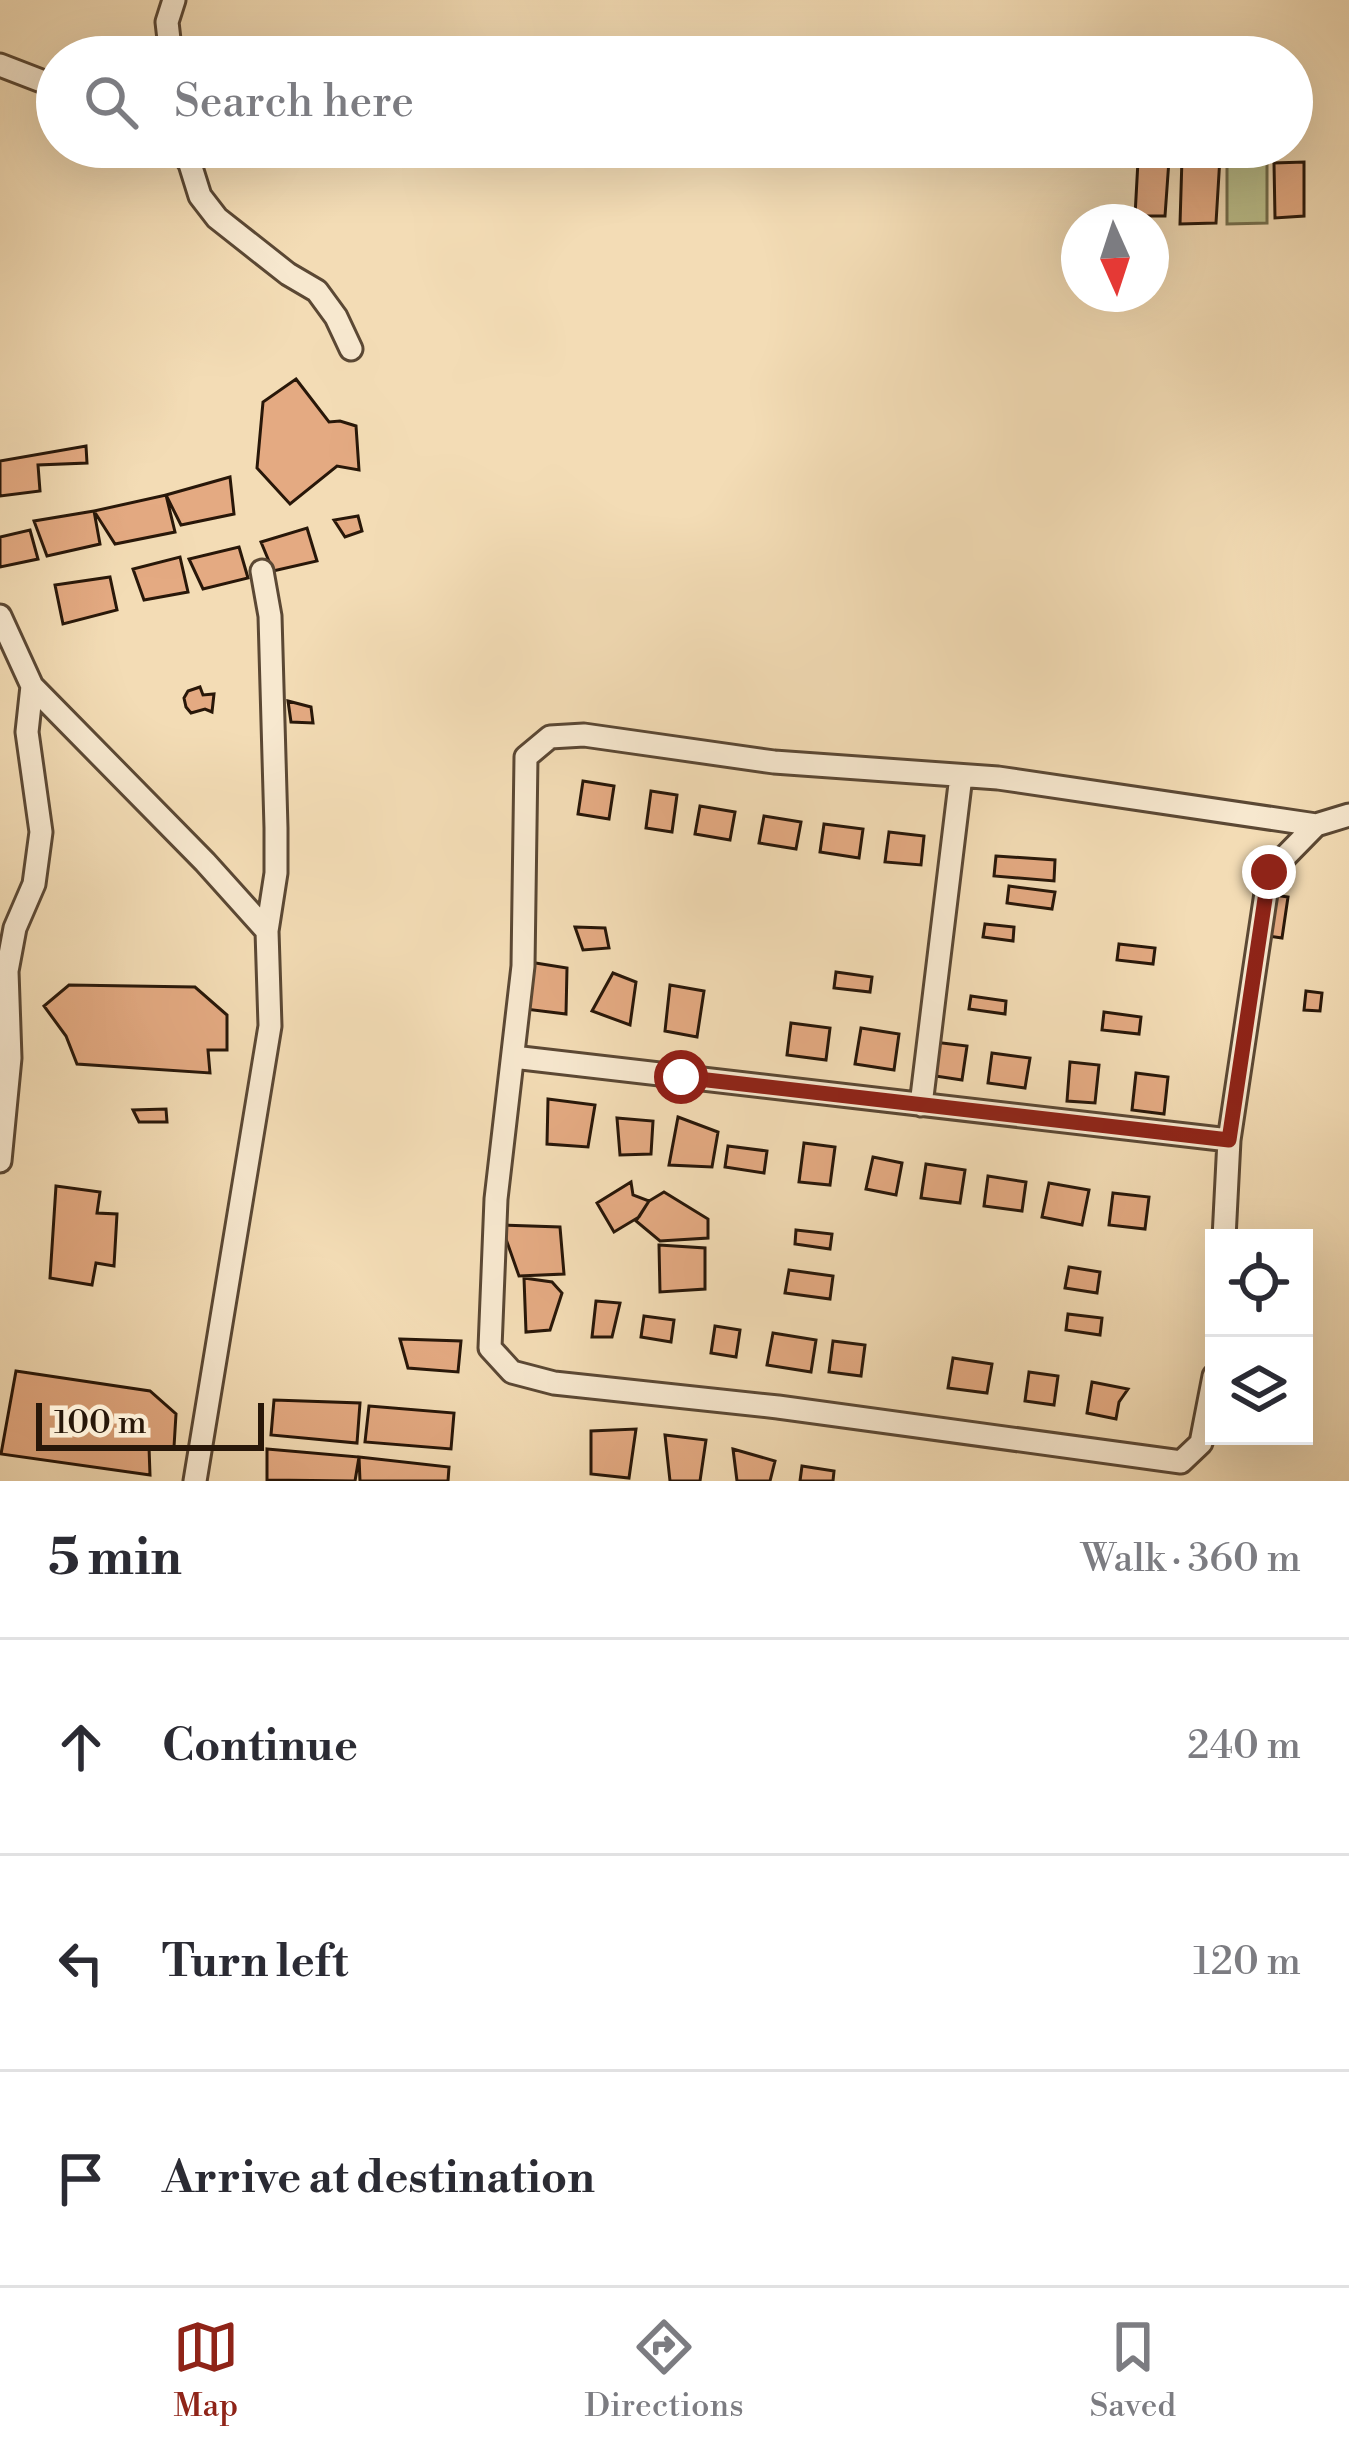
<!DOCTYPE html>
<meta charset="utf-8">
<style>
:root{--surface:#fff;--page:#f7f7f7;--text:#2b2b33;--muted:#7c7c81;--line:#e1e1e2;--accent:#8f2418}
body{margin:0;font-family:"Libre Bodoni",serif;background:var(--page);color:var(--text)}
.controls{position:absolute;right:36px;bottom:36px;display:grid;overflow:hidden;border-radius:0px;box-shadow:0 12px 48px #0002}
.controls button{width:108px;height:108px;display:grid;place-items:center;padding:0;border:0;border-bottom:3px solid var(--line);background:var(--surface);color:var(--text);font:60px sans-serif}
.compass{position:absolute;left:1061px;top:204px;width:108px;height:108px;border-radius:50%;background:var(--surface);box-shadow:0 12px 48px #0002;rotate:177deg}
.scale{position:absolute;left:36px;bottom:30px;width:228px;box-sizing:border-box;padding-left:12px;border:6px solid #281709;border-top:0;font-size:33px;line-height:42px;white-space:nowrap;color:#281709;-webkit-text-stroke:9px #f7e8cf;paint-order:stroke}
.stop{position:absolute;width:36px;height:36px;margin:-27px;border:9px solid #8f2418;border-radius:50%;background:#fff}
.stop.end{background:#8f2418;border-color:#fff;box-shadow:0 3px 12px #0008}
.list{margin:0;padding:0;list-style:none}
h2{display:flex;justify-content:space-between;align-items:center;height:156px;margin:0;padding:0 48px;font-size:51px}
h2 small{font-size:39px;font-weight:400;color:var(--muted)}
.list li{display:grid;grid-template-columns:78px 1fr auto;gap:36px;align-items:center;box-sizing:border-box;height:216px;padding:0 48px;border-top:3px solid var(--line)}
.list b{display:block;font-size:45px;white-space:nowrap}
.list em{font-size:39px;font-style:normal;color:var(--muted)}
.icon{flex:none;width:66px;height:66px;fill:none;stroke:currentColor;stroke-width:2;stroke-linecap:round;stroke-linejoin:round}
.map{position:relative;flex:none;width:1349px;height:1481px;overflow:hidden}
.search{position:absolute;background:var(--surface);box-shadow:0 12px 48px #0002;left:36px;right:36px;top:36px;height:132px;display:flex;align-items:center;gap:30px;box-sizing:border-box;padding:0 42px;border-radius:66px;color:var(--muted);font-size:45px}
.sheet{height:804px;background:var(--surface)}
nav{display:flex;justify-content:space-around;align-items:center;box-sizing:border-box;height:168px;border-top:3px solid var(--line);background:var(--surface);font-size:33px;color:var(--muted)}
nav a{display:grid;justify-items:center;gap:6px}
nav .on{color:var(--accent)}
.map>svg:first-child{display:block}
</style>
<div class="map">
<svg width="1349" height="1481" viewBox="0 0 1349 1481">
<rect width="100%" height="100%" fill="#f3dcb5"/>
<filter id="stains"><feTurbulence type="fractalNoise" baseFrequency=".00167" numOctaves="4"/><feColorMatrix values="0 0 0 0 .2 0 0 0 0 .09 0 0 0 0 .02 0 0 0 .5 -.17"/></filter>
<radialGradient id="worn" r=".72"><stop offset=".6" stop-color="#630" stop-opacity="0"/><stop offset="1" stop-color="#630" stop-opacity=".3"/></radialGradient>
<path fill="#bbc08d" stroke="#726c4b" stroke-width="3" d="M1267,151V223L1227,224V152Z"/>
<path fill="#e4aa82" stroke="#281709" stroke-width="3" d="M1220,157L1216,223L1180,224L1182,158Z
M1169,160L1165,216H1135L1138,161Z
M1304,162V216L1275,218L1274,163Z
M296,379L329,422L340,421L356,426L359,470L337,466L290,504L257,468L263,402Z
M86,446L87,463L38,465L40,491L0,496V461Z
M230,477L234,514L181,525L166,495Z
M166,495L175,532L115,544L94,511Z
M94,511L100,544L47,556L34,521Z
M358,516L362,531L345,537L334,520Z
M307,528L317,561L273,571L261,542Z
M30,530L38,559L0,567V537Z
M239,547L248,578L203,589L189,559Z
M180,557L188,592L144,600L133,569Z
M110,577L117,610L63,624L55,585Z
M200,687L203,695L214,694L212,712L205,709L191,713L186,707L184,698L188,691Z
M288,701L311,707L313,723L291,722Z
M583,781L614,786L609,819L578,814Z
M651,791L677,795L672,832L646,828Z
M700,806L735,812L730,840L695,834Z
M764,816L801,822L796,849L759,843Z
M824,824L863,829L859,858L820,852Z
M889,832L924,836L921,865L885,862Z
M996,856L1055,860L1054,881L994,876Z
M1009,886L1055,892L1052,909L1007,903Z
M1274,895L1288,897L1282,938L1268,936Z
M985,924L1014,927L1013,941L983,937Z
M575,927L605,928L609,948L583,950Z
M1119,944L1155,948L1153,964L1117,960Z
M523,961L567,968L566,1014L525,1009Z
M836,972L872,977L870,992L834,988Z
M613,973L636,982L630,1025L592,1011Z
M69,985L195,987L227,1015V1050H208L210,1073L77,1064L66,1036L44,1006Z
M670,985L704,991L697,1037L665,1031Z
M1306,991L1322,993L1320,1011L1304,1010Z
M971,996L1006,1001L1005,1014L969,1009Z
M1104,1012L1141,1017L1139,1034L1102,1030Z
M791,1023L830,1028L826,1060L787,1055Z
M861,1028L899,1034L894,1070L855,1064Z
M934,1042L967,1046L962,1080L929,1075Z
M992,1053L1030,1058L1025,1088L988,1083Z
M1070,1062L1099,1065L1095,1103L1067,1101Z
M1136,1073L1168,1077L1164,1114L1132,1110Z
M548,1099L595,1105L588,1147L547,1144Z
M166,1109L167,1122H139L133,1110Z
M678,1117L718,1132L712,1167L669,1165Z
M617,1118L653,1121L651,1154L620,1155Z
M804,1143L835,1147L830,1185L799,1182Z
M728,1146L767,1151L764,1173L725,1167Z
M873,1157L902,1163L896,1195L866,1189Z
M926,1164L965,1170L960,1203L921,1198Z
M988,1176L1026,1182L1022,1211L984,1206Z
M631,1182L633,1195L649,1201L639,1217L614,1232L597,1203Z
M1049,1183L1089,1190L1082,1225L1042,1217Z
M56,1186L100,1192L97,1213L117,1214L114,1266L96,1263L92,1285L50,1278Z
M664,1192L708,1219V1238L660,1241L636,1221L649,1201Z
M1113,1193L1149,1197L1145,1229L1109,1225Z
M501,1225L560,1227L564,1274L519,1276Z
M796,1230L832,1234L830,1249L795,1244Z
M659,1245L705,1248V1289L660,1292Z
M1069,1267L1100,1272L1097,1293L1065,1288Z
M789,1270L833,1276L830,1299L785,1293Z
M524,1278L552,1282L562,1293L550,1330L526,1332Z
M596,1301L620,1303L612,1337H592Z
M1068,1314L1102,1318L1100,1335L1066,1330Z
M644,1316L674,1320L671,1342L641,1337Z
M715,1326L740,1330L736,1357L711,1353Z
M773,1333L816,1340L811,1372L767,1365Z
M400,1339L461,1341L458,1372L408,1368Z
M833,1341L865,1345L861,1376L829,1372Z
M953,1358L992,1364L987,1393L948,1388Z
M16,1371L150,1391L176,1414L174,1447H149L150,1475L1,1454Z
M1029,1372L1058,1376L1054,1405L1025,1401Z
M1092,1382L1128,1389L1119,1402L1116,1419L1087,1413Z
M274,1400L360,1403L357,1443L271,1435Z
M369,1406L454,1413L451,1449L365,1442Z
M636,1429L629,1478L591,1474V1431Z
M665,1435L706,1440L700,1481H670Z
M267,1449L359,1457L355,1481L267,1480Z
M733,1449L775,1461L770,1481H737Z
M359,1457L449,1467L448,1481H360Z
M802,1466L834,1471L833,1481H800Z"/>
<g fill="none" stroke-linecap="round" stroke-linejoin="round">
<g stroke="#5b4834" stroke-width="27">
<path id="minor" d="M171,57L167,22L174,0
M0,65L57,87
M179,147L190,164L200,196L217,218L288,274L317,291L336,317L351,349
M0,616L32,686L205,862L267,931
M513,1057L1229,1140
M921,1105L961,776
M0,1161L10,1058L7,971L15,928L34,884L41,832L27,732L32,686
M1224,1238L1229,1140L1269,873L1316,825
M1214,1376L1201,1443L1181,1462L778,1407L554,1383L512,1372L490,1348L496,1199L523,966L526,757L550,737L584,735L774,762L998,778L1316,825L1349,815
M195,1481L270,1026L267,931L276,873V828L270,616L262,571"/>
</g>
<use href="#minor" stroke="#f7e8cf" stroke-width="21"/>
</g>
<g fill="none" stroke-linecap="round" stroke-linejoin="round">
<path stroke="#8f2418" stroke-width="15" d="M681,1077L1229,1140L1269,872"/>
</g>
<rect width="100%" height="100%" filter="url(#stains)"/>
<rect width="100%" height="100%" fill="url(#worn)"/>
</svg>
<div class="controls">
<button><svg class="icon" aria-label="locate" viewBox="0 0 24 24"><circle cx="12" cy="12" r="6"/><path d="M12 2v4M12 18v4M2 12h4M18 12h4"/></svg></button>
<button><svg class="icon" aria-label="layers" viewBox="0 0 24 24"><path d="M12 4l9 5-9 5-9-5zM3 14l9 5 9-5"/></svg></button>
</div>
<svg class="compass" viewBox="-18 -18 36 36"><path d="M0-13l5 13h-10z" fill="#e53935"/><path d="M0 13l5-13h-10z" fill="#7c7c81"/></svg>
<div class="scale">100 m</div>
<div class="stop" style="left:681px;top:1077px"></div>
<div class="stop end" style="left:1269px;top:872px"></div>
<div class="search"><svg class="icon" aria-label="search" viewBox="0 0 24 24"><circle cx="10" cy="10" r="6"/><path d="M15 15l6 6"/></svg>Search here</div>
</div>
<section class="sheet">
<h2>5 min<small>Walk · 360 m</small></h2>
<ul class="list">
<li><svg class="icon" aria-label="ahead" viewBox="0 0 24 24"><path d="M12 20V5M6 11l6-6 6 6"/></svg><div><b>Continue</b></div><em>240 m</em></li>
<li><svg class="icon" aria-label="left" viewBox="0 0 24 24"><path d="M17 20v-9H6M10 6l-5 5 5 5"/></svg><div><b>Turn left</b></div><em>120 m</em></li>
<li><svg class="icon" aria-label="arrive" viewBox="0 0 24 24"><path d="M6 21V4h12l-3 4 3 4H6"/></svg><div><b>Arrive at destination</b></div></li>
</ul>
</section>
<nav>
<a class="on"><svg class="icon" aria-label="map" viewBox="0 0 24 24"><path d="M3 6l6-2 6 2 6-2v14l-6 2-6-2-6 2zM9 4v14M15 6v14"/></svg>Map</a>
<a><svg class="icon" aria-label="directions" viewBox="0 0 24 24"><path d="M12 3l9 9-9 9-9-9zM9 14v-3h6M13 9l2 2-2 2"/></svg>Directions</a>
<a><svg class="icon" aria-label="saved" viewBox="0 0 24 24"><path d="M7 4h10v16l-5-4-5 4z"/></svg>Saved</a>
</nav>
